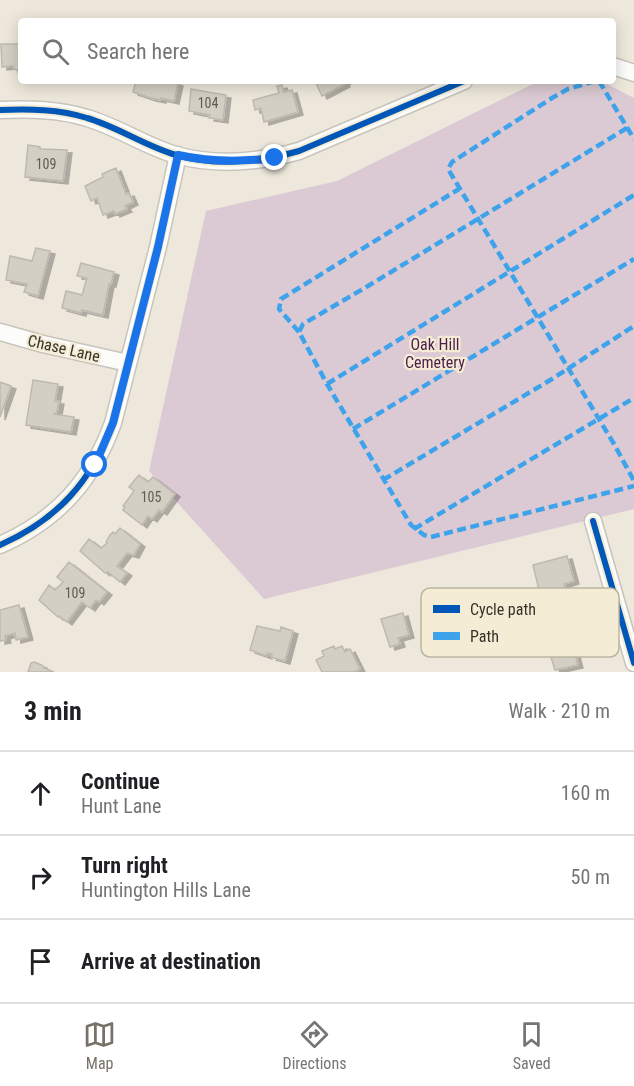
<!DOCTYPE html>
<meta charset="utf-8">
<style>
:root{--surface:#fff;--page:#f2f2f2;--text:#202124;--muted:#757577;--line:#e0e0e0;--accent:#767268}
body{margin:0;font-family:"Roboto Condensed",sans-serif;background:var(--page);color:var(--text)}
.stop{position:absolute;width:18px;height:18px;margin:-14px;border:4px solid #1a73e8;border-radius:50%;background:#fff}
.stop.end{background:#1a73e8;border-color:#fff;box-shadow:0 2px 6px #0008}
.list{margin:0;padding:0;list-style:none}
h2{display:flex;justify-content:space-between;align-items:center;height:78px;margin:0;padding:0 24px;font-size:26px}
h2 small{font-size:20px;font-weight:400;color:var(--muted)}
.list li{display:grid;grid-template-columns:39px 1fr auto;gap:18px;align-items:center;box-sizing:border-box;height:84px;padding:0 24px;border-top:2px solid var(--line)}
.list b{display:block;font-size:22px;white-space:nowrap}
.list p{margin:0;font-size:20px;white-space:nowrap;color:var(--muted)}
.list em{font-size:20px;font-style:normal;color:var(--muted)}
.icon{flex:none;width:33px;height:33px;fill:none;stroke:currentColor;stroke-width:2;stroke-linecap:round;stroke-linejoin:round}
.map{position:relative;flex:none;width:634px;height:672px;overflow:hidden}
.search{position:absolute;background:var(--surface);box-shadow:0 3px 15px #0003;left:18px;right:18px;top:18px;height:66px;display:flex;align-items:center;gap:15px;box-sizing:border-box;padding:0 21px;border-radius:6px;color:var(--muted);font-size:22px}
.sheet{height:330px;background:var(--surface)}
nav{display:flex;justify-content:space-around;align-items:center;box-sizing:border-box;height:84px;border-top:2px solid var(--line);background:var(--surface);font-size:16px;color:var(--muted)}
nav a{display:grid;justify-items:center;gap:3px}
nav .on{color:var(--accent)}
.map>svg:first-child{display:block}
</style>
<div class="map">
<svg width="634" height="672" viewBox="0 0 634 672">
<defs>
<filter id="shadow"><feDropShadow dx="5" dy="3" stdDeviation="0" flood-color="#0004"/></filter>
</defs>
<rect width="100%" height="100%" fill="#eee8dc"/>
<path fill="#dbcad3" d="M539,81H601L634,98V509L264,599L149,471L206,211L337,181Z"/>
<path fill="#d4cfc5" stroke="#beb9b0" stroke-width="1.5" filter="url(#shadow)" d="M1,44H21V69L17,70L13,69V66L2,67Z
M136,81H171L178,83L174,101L161,98V100L151,98L133,92Z
M315,81H346L344,82L345,84L322,96Z
M282,85L284,92L292,90L298,112L264,122L261,108L255,110L253,100L279,93L277,86Z
M191,89L226,95L223,120L209,118L210,115L189,111Z
M28,145L40,147V149L67,150L63,181L25,177Z
M116,168L126,194L129,193L133,202L125,206L127,209L115,214L114,211L103,215L97,198L91,201L85,186L103,177L102,174Z
M36,248L50,251L38,296L24,292L27,284L6,280L10,256L32,261Z
M81,263L114,272L111,284H109L103,315L82,310L81,313L62,308L66,291L82,295L87,278L77,276Z
M33,380L58,384L55,401H59L57,412L54,414L74,417L71,432L26,425Z
M0,382L11,386L0,417Z
M139,475L148,482L153,477L175,494L162,512L159,510L152,519L148,516L142,525L123,510L125,507L123,506L134,491L129,487Z
M120,528L140,544L134,555L127,553L117,566L127,573L120,582L108,572L105,573L80,551L89,539L101,548L107,543L106,542L110,535L113,532L115,534Z
M567,556L574,581L564,584L565,587L559,589L560,595L546,599L543,589L539,590L533,565Z
M69,562L107,592L99,602L96,600L90,608L82,602L67,622L59,616L58,617L39,600L49,585L55,590L63,582L57,577Z
M19,605L28,637L16,640L15,633L5,636L6,640L0,641V610Z
M403,613L409,635L398,638L400,644L390,647L381,619Z
M257,626L280,631L281,627L293,631L285,661L271,657L272,654L267,653V656L250,650Z
M568,628L578,665L555,670L544,634Z
M334,646L335,649L342,646L345,652L350,649L360,669L354,672H322L316,660L324,656L322,651Z
M34,662L42,665L44,668L54,672H28L31,663Z"/>
<g fill="none" stroke-linecap="round" stroke-linejoin="round">
<g stroke="#c8c4bb" stroke-width="19">
<path id="street" d="M613,66L634,73
M0,110C29,109 59,109 87,118C118,127 145,146 176,155C216,166 260,162 299,151L464,81
M0,332L43,344L128,363
M593,521L634,663
M0,545C57,520 92,481 113,423L158,247L178,155"/>
</g>
<use href="#street" stroke="#fcfcfa" stroke-width="16"/>
<path stroke="#3ea3eb" stroke-width="4.5" stroke-dasharray="9 4.5" stroke-linecap="butt" d="M595,81L568,89L552,98L452,162L448,169L614,444L634,481
M599,81L634,139
M627,128L368,286L303,324L299,332L327,384L411,525L424,535L431,537L634,486
M299,332L279,309L281,299L459,189
M327,384L634,195
M353,429L634,259
M383,480L552,379L634,326
M414,529L634,398"/>
<g stroke="#f5ecd5" stroke-width="10">
<path id="cycleway" d="M0,110C29,109 59,109 87,118C118,127 145,146 176,155C216,166 260,162 299,151L464,81
M593,521L634,663
M0,545C57,520 92,481 113,423L158,247L178,155"/>
</g>
<use href="#cycleway" stroke="#0057b8" stroke-width="6"/>
</g>
<g fill="none" stroke-linecap="round" stroke-linejoin="round">
<path stroke="#1a73e8" stroke-width="8" d="M95,465L113,423L158,247L178,155C210,162 242,162 275,158"/>
</g>
<g text-anchor="middle" stroke-width="4.5" stroke-linejoin="round" paint-order="stroke">
<g font-size="14" fill="#5f5c52">
<text x="208" y="108">104</text>
<text x="46" y="169">109</text>
<text x="151" y="502">105</text>
<text x="75" y="598">109</text>
</g>
<g font-size="16" fill="#4c1c4f" stroke="#f5ecd5">
<text x="435" y="350">Oak Hill<tspan x="435" dy="18">Cemetery</tspan></text>
</g>
<g font-size="16" fill="#353229" stroke="#f5ecd5">
<text transform="translate(64 348) rotate(13)" y="6">Chase Lane</text>
</g>
</g>
<rect x="421" y="588" width="198" height="69" rx="9" fill="#f5ecd5" stroke="#bbb4a1" stroke-width="1.5"/>
<rect x="433" y="605" width="27" height="8" fill="#0057b8"/>
<rect x="433" y="632" width="27" height="8" fill="#3ea3eb"/>
<g font-size="16" fill="#353229">
<text x="470" y="615">Cycle path</text>
<text x="470" y="642">Path</text>
</g>
</svg>
<div class="stop" style="left:95px;top:465px"></div>
<div class="stop end" style="left:275px;top:158px"></div>
<div class="search"><svg class="icon" aria-label="search" viewBox="0 0 24 24"><circle cx="10" cy="10" r="6"/><path d="M15 15l6 6"/></svg>Search here</div>
</div>
<section class="sheet">
<h2>3 min<small>Walk · 210 m</small></h2>
<ul class="list">
<li><svg class="icon" aria-label="ahead" viewBox="0 0 24 24"><path d="M12 20V5M6 11l6-6 6 6"/></svg><div><b>Continue</b><p>Hunt Lane</p></div><em>160 m</em></li>
<li><svg class="icon" aria-label="right" viewBox="0 0 24 24"><path d="M7 20v-9h11M14 6l5 5-5 5"/></svg><div><b>Turn right</b><p>Huntington Hills Lane</p></div><em>50 m</em></li>
<li><svg class="icon" aria-label="arrive" viewBox="0 0 24 24"><path d="M6 21V4h12l-3 4 3 4H6"/></svg><div><b>Arrive at destination</b></div></li>
</ul>
</section>
<nav>
<a class="on"><svg class="icon" aria-label="map" viewBox="0 0 24 24"><path d="M3 6l6-2 6 2 6-2v14l-6 2-6-2-6 2zM9 4v14M15 6v14"/></svg>Map</a>
<a><svg class="icon" aria-label="directions" viewBox="0 0 24 24"><path d="M12 3l9 9-9 9-9-9zM9 14v-3h6M13 9l2 2-2 2"/></svg>Directions</a>
<a><svg class="icon" aria-label="saved" viewBox="0 0 24 24"><path d="M7 4h10v16l-5-4-5 4z"/></svg>Saved</a>
</nav>
